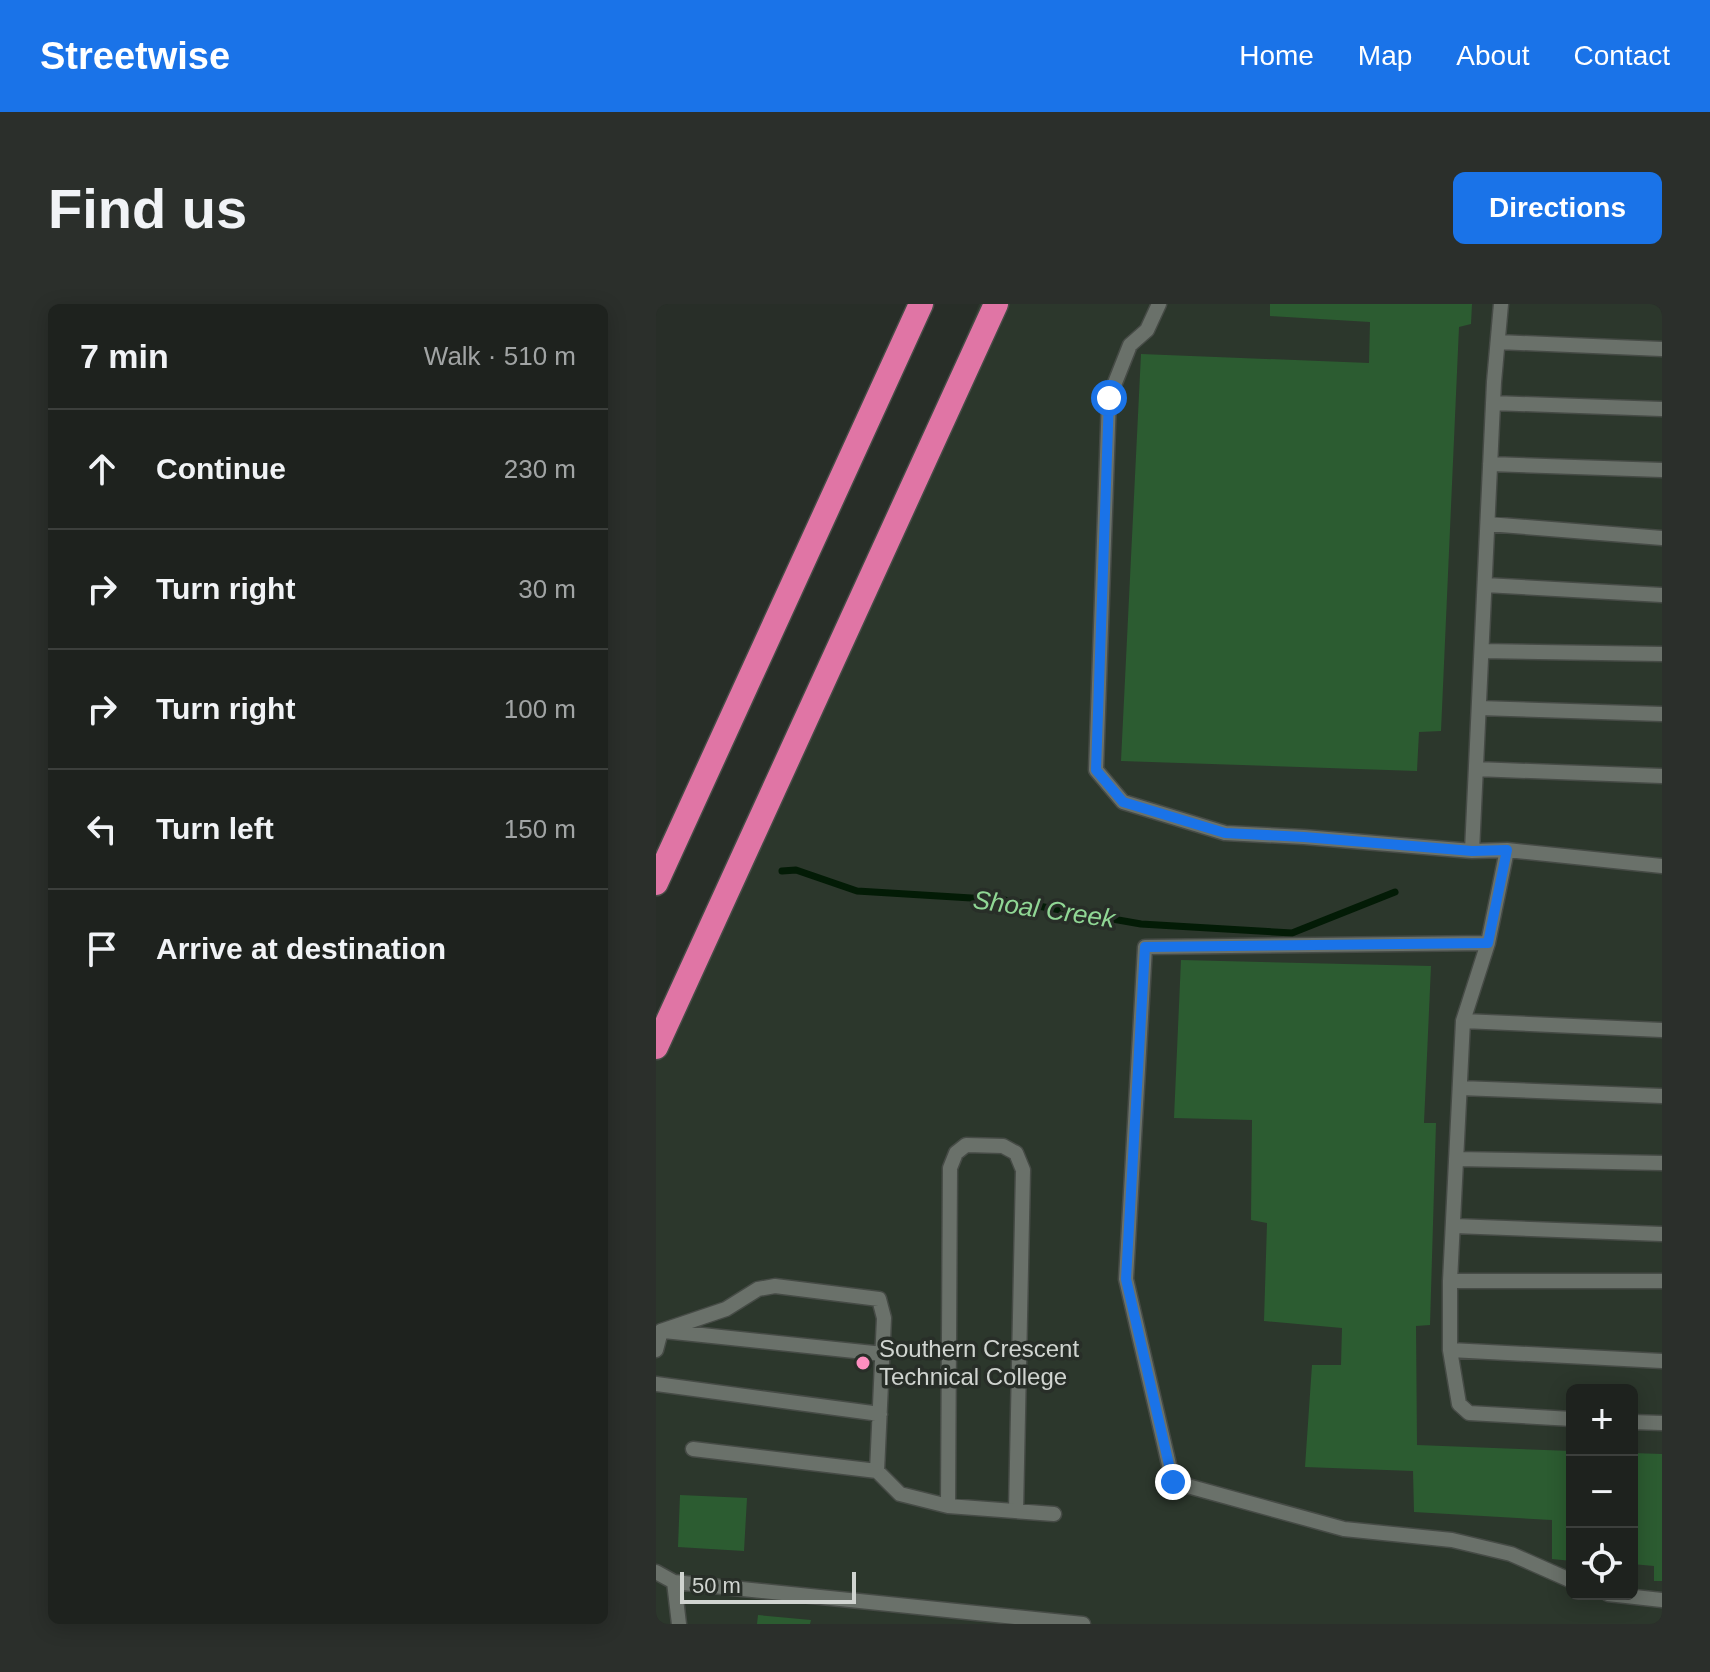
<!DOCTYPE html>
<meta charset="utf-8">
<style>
:root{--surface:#1e221e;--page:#2b2f2b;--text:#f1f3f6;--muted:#a1a4a4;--line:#3c3f3c;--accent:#1a73e8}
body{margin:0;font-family:Arial,sans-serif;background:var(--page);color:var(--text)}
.controls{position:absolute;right:24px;bottom:24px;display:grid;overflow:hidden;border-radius:12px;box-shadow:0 4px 20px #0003}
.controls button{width:72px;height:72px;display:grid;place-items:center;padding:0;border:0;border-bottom:2px solid var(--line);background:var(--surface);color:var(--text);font:40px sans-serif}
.scale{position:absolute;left:24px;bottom:20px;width:176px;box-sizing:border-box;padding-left:8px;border:4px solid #d0d4d0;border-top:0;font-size:22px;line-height:28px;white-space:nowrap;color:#d0d4d0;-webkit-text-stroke:6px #282e28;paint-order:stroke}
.stop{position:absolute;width:24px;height:24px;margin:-18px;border:6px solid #1a73e8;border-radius:50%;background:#fff}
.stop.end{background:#1a73e8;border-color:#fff;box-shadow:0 2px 8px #0008}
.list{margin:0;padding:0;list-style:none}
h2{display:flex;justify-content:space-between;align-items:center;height:104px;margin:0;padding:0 32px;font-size:34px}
h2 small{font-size:26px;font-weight:400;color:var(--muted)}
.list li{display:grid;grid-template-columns:52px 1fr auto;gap:24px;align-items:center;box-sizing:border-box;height:120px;padding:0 32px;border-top:2px solid var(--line)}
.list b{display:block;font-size:30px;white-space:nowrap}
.list em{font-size:26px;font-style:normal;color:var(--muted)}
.icon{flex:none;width:44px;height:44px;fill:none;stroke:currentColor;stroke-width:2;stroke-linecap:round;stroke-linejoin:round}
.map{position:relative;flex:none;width:1006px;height:1320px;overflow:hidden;border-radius:12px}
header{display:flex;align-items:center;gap:48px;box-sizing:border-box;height:112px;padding:0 40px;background:var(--accent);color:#fff}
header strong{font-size:38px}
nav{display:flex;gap:44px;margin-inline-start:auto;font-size:28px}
.intro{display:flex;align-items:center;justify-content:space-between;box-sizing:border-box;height:192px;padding:0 48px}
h1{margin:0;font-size:56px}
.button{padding:20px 36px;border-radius:12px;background:var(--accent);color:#fff;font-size:28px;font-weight:700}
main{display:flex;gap:48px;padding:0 48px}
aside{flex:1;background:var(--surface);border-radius:12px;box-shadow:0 4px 20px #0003}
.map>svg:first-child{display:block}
</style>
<header>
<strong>Streetwise</strong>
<nav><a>Home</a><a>Map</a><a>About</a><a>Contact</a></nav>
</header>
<div class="intro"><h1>Find us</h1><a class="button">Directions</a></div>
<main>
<aside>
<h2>7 min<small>Walk · 510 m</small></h2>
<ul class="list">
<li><svg class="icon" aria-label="ahead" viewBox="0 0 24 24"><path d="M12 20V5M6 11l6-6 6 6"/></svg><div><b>Continue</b></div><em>230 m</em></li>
<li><svg class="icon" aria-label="right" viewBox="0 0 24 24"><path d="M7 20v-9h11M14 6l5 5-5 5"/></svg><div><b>Turn right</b></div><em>30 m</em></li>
<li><svg class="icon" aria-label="right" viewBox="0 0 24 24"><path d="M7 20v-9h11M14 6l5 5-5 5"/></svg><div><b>Turn right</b></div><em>100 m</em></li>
<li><svg class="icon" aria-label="left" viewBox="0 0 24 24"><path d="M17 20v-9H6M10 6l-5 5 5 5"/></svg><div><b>Turn left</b></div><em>150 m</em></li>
<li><svg class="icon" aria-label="arrive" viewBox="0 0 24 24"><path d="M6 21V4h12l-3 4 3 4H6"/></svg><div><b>Arrive at destination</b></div></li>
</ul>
</aside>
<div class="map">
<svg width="1006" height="1320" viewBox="0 0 1006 1320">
<rect width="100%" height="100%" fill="#282e28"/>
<path fill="#2c372c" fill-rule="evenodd" d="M323,0H1006V1320H0V721L225,243ZM916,1086H976V1290H916Z"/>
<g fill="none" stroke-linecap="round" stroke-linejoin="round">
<path stroke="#031b06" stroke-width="7" d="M126,567L140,566L201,587L348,596L485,620L636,629L739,588"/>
</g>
<path fill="#2c5c31" d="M614,0H816L815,20L803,23L785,427L763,428L761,467L465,457L485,50L713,59L714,18L614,12Z
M525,656L775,662L768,819H780L774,1021L760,1022L761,1141L916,1147V1257L896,1255V1216L758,1208L757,1167L649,1163L656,1061H685L686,1024L608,1017L611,919L595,916L596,816L518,814Z
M976,1149L1006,1150V1277H998V1262L976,1260Z
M24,1191L91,1194L88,1247L22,1243Z
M102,1311L155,1316L154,1320H101Z"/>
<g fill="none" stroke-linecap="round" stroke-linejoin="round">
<g stroke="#464b46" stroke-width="17">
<path id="service" d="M503,0L491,26L474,41L453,94L440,466L467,498L569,529L648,533L816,547L851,546
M842,38L1006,45
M837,99L1006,105
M834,160L1006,166
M832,220L1006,234
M829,281L1006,291
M826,347L1006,350
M823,404L1006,410
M820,465L1006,472
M816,547L838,78L845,0
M832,639L851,546L1006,562
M807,717L1006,726
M804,784L1006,792
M800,855L1006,859
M798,922L1006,930
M794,977H1006
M8,1027L227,1050
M0,1046L5,1027L70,1005L102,985L119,982L223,995L228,1014L221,1167L244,1190L292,1202L398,1210
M794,1046L1006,1057
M0,1080L224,1110
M916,1115L813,1109L803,1100L794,1046V977L807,717L832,639L489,643L470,975L517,1178L688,1225L796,1236L855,1250L916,1277
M976,1118L1006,1119
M37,1145L221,1167
M292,1202L294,864L300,849L310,841L347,842L360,849L367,866L360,1207
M0,1268L18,1278L23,1320
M18,1278L427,1320
M952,1290L1006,1296"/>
</g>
<g stroke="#464b46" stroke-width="27">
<path id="motorway" d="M0,579L265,0
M0,743L340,0"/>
</g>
<use href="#service" stroke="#6a716a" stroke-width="14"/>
<use href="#motorway" stroke="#e075a5" stroke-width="24"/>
</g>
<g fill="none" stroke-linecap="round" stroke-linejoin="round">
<path stroke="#1a73e8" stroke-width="10" d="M453,94L440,466L467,498L569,529L648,533L816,547L851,546L832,639L489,643L470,975L517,1178"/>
</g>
<circle fill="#fd8ebf" stroke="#282e28" stroke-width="3" cx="207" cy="1059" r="8"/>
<g text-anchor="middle" stroke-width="7" stroke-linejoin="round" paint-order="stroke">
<g font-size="24" fill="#d0d4d0" stroke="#282e28" text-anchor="start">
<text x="223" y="1053">Southern Crescent<tspan x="223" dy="28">Technical College</tspan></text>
</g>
<g font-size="26" font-style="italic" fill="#90d795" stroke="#282e28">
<text transform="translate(388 605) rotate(8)" y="9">Shoal Creek</text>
</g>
</g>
</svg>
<div class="controls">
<button>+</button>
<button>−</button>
<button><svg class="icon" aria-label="locate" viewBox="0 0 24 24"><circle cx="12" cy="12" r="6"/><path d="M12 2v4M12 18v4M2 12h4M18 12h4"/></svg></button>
</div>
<div class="scale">50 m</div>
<div class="stop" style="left:453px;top:94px"></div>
<div class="stop end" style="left:517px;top:1178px"></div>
</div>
</main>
